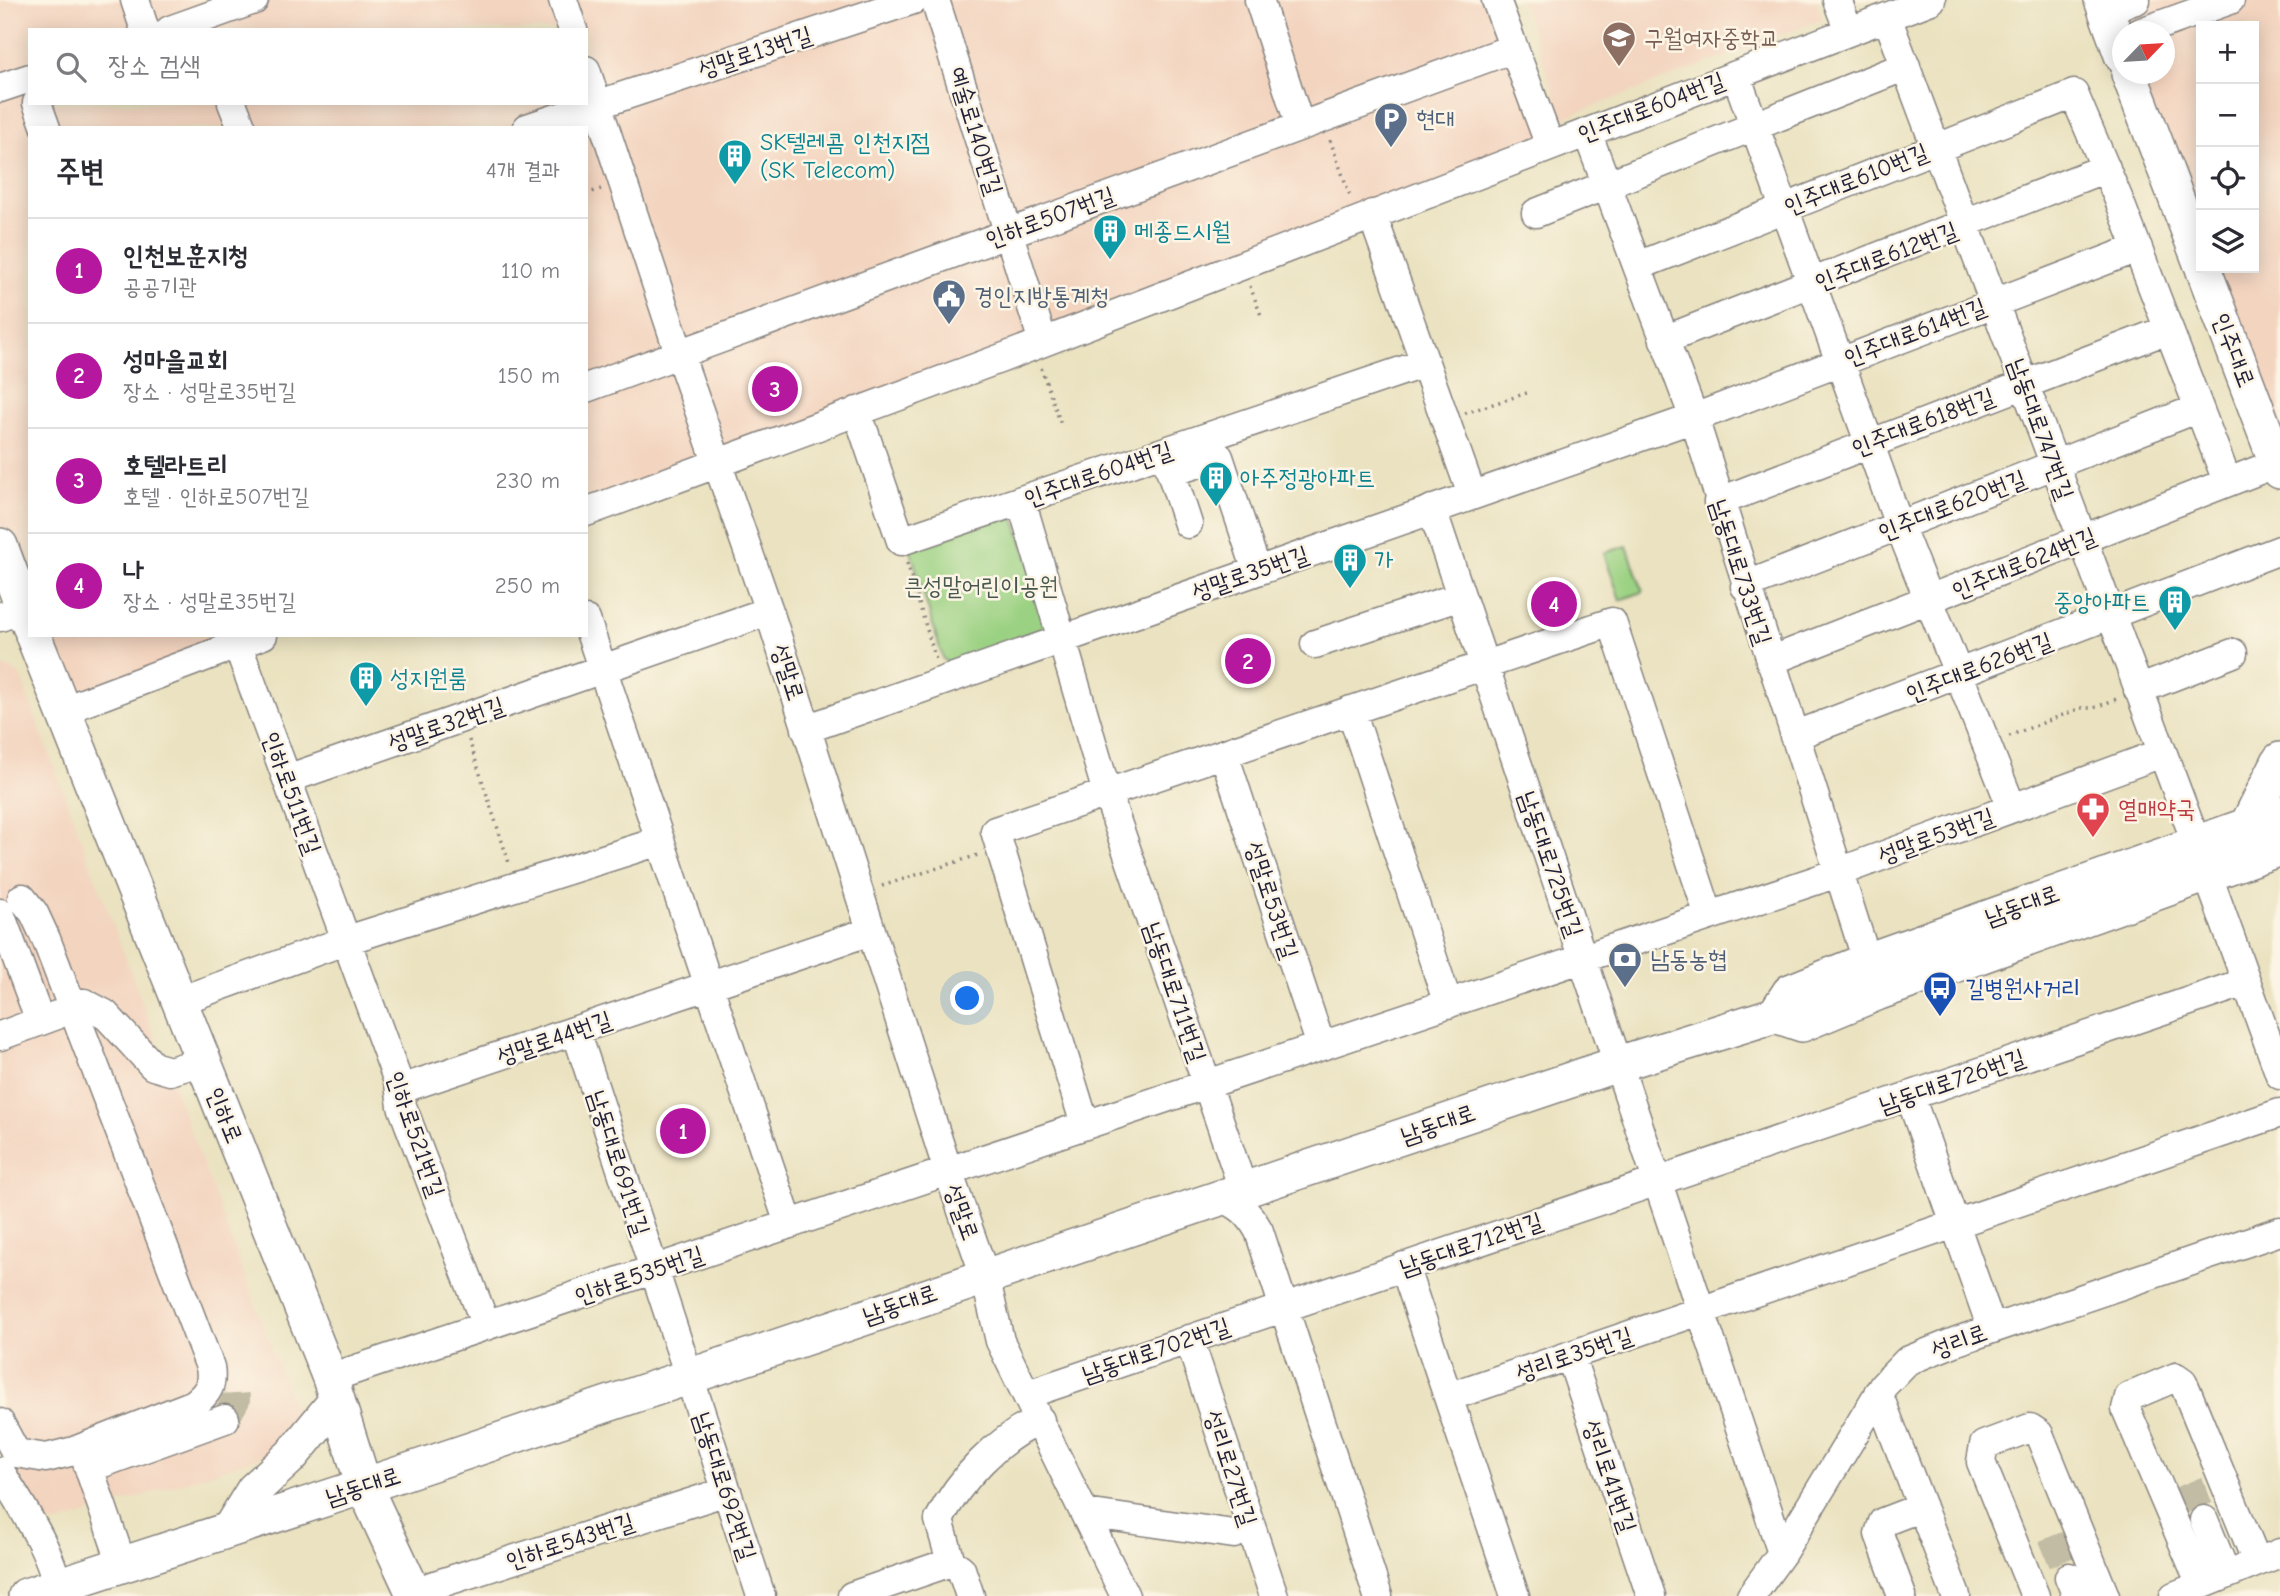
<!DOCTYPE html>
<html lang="ko">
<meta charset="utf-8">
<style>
:root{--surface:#fff;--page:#f7f7f7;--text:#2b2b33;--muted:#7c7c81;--line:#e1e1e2;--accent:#b5179e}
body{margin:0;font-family:"Comic Neue","Poor Story",sans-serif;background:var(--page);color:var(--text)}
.controls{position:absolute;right:21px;top:21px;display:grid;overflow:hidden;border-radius:0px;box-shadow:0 4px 18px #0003}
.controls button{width:63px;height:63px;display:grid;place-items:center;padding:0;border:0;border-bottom:2px solid var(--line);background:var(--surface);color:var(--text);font:35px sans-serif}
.compass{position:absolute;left:2112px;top:21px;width:63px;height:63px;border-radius:50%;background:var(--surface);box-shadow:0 4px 18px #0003;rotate:65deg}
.you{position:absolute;left:968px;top:999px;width:24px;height:24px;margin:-18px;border:5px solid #fff;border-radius:50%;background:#1a73e8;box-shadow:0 0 0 10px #1a73e833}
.badge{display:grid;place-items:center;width:46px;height:46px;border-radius:50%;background:var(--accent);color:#fff;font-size:23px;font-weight:700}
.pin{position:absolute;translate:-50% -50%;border:4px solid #fff;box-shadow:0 2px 7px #0006}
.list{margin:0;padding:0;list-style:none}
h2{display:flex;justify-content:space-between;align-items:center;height:91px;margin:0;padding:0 28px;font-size:30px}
h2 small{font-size:23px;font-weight:400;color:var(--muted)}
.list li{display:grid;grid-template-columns:46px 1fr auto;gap:21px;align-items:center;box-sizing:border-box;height:105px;padding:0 28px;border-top:2px solid var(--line)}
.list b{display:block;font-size:26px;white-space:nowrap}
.list p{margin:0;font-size:23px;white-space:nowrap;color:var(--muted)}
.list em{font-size:23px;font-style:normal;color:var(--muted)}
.icon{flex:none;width:38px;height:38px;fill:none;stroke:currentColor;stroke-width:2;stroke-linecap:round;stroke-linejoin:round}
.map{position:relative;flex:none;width:2280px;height:1596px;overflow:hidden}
.search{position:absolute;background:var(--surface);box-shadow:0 4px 18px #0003;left:28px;top:28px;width:560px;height:77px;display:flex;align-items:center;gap:18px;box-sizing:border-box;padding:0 24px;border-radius:0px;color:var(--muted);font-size:26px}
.panel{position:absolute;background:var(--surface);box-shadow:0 4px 18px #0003;left:28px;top:126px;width:560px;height:511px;border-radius:0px}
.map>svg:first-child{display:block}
</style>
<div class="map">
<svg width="2280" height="1596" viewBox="0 0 2280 1596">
<rect width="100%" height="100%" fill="#fcf5e5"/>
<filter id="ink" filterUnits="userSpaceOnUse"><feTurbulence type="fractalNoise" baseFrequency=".0143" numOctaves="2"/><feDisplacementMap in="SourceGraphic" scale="14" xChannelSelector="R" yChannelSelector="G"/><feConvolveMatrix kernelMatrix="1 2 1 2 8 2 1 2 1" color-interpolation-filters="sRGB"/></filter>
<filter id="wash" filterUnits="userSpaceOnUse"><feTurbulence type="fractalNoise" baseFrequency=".00686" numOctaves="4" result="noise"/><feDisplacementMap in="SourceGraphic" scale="28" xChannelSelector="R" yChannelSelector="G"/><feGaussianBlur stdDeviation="1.57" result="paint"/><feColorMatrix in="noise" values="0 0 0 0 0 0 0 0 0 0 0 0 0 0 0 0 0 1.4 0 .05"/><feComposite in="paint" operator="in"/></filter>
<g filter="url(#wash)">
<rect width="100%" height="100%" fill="#eae2c0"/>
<path fill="#f3d4bf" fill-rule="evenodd" d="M0,0H1497L1550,146L586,512V128H30V626L0,546ZM30,30H586V103H30Z
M1521,0H1816L1823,19L1563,118Z
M2103,0H2280V466L2205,268H2254V26H2201V258L2131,74H2164V32H2122Z
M33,635H262L64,710Z
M0,665L19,673L300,1424L278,1451L54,1525L45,1522L0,1449Z"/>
<path fill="#9bd182" stroke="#5e7a5e" stroke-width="2" d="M1011,510L1052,628L955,668L943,659L909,545Z
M1627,546L1643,592L1620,600L1604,553Z"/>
</g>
<g filter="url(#ink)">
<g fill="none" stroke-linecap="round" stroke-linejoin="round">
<path stroke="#c2bca5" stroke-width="28" stroke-dasharray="28 14" stroke-linecap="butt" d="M225,1419L236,1400L235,1387
M2189,1482L2204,1520
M2052,1536L2069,1577"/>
<g stroke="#86827e" stroke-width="31">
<path id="minor" d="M135,0L145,30
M563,0L573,30
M935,0L1043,342
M1259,0L1300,126
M1496,0L1550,146
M1837,0L1849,31
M2105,10L2136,0
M1887,17L2196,842
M170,30L254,0
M2141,32L2230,0
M586,70L679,353L769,611L948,1171L985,1276L1000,1341L1125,1596
M1736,75L1899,525L2012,808
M0,88L30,78
M37,103L46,128
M232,103L242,128
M527,128L913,0
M1587,132L1694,418L1867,961
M1536,213L1906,66
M1372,214L1472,495
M1638,266L2074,94L2119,200L2227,481
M1664,340L2106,168
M586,388L1514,48
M857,411L901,541L1425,363
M1165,454L1188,524
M1171,472L1219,457L1257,571
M1021,500L1107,793L1243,1189
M1718,502L2169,329
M1432,509L1782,1553
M586,512L1002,358L1931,0
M1745,586L2199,408
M0,617L30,606
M586,620L789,1224
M234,635L399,1084L402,1106L486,1326
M1315,644L1461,596
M1770,661L2277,463
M2138,690L2233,653
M64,710L263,635
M1351,710L1448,1004
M806,729L1694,418L2138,248
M1794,736L2280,550
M1224,754L1321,1046
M287,779L769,611
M2207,873L2280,1075
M0,913L40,1021
M69,1001L84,1003L105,1014L153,1066L170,1071L203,1061
M179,1001L347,940L660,841
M576,1031L761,1596
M0,1036L57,1015
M401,1089L871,931
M1910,1096L1992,1329
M1085,1125L995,831L1612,622L1709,916
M1220,1197C1240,1205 1249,1213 1259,1231L1378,1596
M1404,1266L1515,1596
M1189,1339L1274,1596
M1570,1355L1651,1596
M330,1378L1817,880L2162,753
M1878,1393L1956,1596
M1028,1394L2246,982
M1448,1397L2280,1113
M0,1423L16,1453L46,1458L74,1451L194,1404C208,1393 213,1385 210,1367L46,939L34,913L22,898
M83,1451L122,1564
M89,1468L225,1419
M0,1471C20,1504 57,1558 58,1596
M1085,1513L1234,1534L1251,1528
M2204,1520L2226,1574
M951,1562L939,1520C959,1480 998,1438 1040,1420
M951,1562L961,1569L970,1596
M2069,1577L2077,1596
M2201,1585L2126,1409L2129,1397L2176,1377L2183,1382L2257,1562
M413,1592L727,1491
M852,1596L951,1562
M1751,1596L1782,1553L1883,1386L1907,1361L1957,1341L2280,1231
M1902,1596L1879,1534L1883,1522L1922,1507
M2035,1596L1981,1462L1984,1445L2030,1428L2039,1434L2105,1596
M2174,1596L2280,1553"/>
</g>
<g stroke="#86827e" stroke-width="38">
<path id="major" d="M2102,0L2122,55
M2129,74L2201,263
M2203,268L2280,471
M0,546L30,626
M33,635L330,1378L364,1486L415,1596
M2248,824L2280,760
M1775,1015L1790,992L1867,961L2280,814
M230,1529L254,1490L291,1456L337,1400
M26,1596L364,1486L1618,1064L1775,1015L1802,1024L1879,992L2280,848"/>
</g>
<path stroke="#86827e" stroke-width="3.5" stroke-dasharray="2 5" stroke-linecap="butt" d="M1330,140L1351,198
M586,194L601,189
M1250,286L1262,318
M1041,368L1062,427
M1465,413L1530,392
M907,563L936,660
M2009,736L2081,708H2094L2116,699
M469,740L510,866
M882,886L978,855"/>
<use href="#minor" stroke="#fff" stroke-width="28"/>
<use href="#major" stroke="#fff" stroke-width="35"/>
</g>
</g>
<defs>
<g id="school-pin" transform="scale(1.75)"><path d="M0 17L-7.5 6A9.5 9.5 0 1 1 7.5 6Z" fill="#8d6e63" stroke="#fcf5e5"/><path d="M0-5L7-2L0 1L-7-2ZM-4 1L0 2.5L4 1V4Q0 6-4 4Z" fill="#fff"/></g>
<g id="parking-pin" transform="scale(1.75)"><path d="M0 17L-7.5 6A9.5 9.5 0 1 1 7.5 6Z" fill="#5c6f8a" stroke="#fcf5e5"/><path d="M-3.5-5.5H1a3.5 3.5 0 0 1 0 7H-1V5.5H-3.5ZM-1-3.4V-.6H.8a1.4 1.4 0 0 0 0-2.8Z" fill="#fff"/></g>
<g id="building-pin" transform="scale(1.75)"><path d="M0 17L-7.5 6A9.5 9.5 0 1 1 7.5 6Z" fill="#0f9aa8" stroke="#fcf5e5"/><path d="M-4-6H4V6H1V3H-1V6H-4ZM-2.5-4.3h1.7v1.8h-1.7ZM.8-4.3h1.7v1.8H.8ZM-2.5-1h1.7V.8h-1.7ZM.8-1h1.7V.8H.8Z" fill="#fff"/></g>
<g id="civic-pin" transform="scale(1.75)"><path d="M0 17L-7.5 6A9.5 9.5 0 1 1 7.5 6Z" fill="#5c6f8a" stroke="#fcf5e5"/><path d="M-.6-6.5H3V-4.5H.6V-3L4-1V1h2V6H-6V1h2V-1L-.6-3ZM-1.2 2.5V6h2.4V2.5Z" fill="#fff"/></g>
<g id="pharmacy-pin" transform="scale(1.75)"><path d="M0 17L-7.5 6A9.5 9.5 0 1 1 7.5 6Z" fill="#e0444e" stroke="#fcf5e5"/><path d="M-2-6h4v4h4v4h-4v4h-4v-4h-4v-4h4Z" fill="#fff"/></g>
<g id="bank-pin" transform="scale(1.75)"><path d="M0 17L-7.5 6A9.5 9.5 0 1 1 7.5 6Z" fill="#5c6f8a" stroke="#fcf5e5"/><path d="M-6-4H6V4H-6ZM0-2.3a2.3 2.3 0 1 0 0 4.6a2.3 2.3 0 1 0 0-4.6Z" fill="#fff"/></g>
<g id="bus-pin" transform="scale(1.75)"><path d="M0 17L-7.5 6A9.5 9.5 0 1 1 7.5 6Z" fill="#1a4fb4" stroke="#fcf5e5"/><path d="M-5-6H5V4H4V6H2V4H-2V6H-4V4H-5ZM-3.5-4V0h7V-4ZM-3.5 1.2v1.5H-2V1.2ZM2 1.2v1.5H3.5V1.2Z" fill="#fff"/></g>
</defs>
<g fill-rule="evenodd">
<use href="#school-pin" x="1619" y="38"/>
<use href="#parking-pin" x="1391" y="119"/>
<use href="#building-pin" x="735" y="156"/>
<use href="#building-pin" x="1110" y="231"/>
<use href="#civic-pin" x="949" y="296"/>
<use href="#building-pin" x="1216" y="478"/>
<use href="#building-pin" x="1350" y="560"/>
<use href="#building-pin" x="2175" y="602"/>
<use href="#building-pin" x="366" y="678"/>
<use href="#pharmacy-pin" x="2093" y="809"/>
<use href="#bank-pin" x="1625" y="959"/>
<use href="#bus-pin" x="1940" y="988"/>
</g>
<g text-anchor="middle" stroke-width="5" stroke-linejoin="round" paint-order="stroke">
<g font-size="24" fill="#785e54" stroke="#fcf5e5" text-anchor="start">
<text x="1644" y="46">구월여자중학교</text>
</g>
<g font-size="24" fill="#22223b" stroke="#fcf5e5">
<text transform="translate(755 52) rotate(-18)" y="8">성말로13번길</text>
<text transform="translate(1651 107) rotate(-21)" y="8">인주대로604번길</text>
<text transform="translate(976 131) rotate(73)" y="8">예술로140번길</text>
<text transform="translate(1856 179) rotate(-22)" y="8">인주대로610번길</text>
<text transform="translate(1050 217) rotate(-20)" y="8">인하로507번길</text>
<text transform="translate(1886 256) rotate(-21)" y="8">인주대로612번길</text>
<text transform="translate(1915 332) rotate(-21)" y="8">인주대로614번길</text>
<text transform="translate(2234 350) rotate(69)" y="8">인주대로</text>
<text transform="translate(1923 422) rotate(-21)" y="8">인주대로618번길</text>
<text transform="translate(2041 429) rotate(70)" y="8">남동대로747번길</text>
<text transform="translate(1098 474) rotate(-19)" y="8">인주대로604번길</text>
<text transform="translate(1952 505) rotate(-21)" y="8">인주대로620번길</text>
<text transform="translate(2024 563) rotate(-22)" y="8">인주대로624번길</text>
<text transform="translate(1741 572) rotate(72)" y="8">남동대로733번길</text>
<text transform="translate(1250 573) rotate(-19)" y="8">성말로35번길</text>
<text transform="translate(1979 667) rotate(-21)" y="8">인주대로626번길</text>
<text transform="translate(788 672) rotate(72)" y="8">성말로</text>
<text transform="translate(446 724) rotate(-19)" y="8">성말로32번길</text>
<text transform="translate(292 793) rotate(70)" y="8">인하로511번길</text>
<text transform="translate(1936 836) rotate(-20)" y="8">성말로53번길</text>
<text transform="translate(1551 864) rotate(71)" y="8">남동대로725번길</text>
<text transform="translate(1272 900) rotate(72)" y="8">성말로53번길</text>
<text transform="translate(2022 905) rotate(-20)" y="8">남동대로</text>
<text transform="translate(1175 992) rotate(71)" y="8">남동대로711번길</text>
<text transform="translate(554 1038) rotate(-19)" y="8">성말로44번길</text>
<text transform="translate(1952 1081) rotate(-19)" y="8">남동대로726번길</text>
<text transform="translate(225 1115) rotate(68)" y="8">인하로</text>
<text transform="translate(1438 1124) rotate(-19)" y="8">남동대로</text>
<text transform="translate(416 1134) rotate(71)" y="8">인하로521번길</text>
<text transform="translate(619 1163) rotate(72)" y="8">남동대로691번길</text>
<text transform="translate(962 1212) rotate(70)" y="8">성말로</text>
<text transform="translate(1471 1244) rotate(-19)" y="8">남동대로712번길</text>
<text transform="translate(639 1275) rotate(-19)" y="8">인하로535번길</text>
<text transform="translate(900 1304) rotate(-19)" y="8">남동대로</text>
<text transform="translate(1959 1341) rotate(-20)" y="8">성리로</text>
<text transform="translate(1156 1350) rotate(-19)" y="8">남동대로702번길</text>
<text transform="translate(1574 1354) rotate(-19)" y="8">성리로35번길</text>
<text transform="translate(1231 1468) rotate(72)" y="8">성리로27번길</text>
<text transform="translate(1610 1476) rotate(71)" y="8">성리로41번길</text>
<text transform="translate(363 1486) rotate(-18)" y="8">남동대로</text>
<text transform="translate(725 1486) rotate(72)" y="8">남동대로692번길</text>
<text transform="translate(570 1541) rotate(-18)" y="8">인하로543번길</text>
</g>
<g font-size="24" fill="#4e5e75" stroke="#fcf5e5" text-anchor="start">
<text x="1416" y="127">현대</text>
<text x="974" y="304">경인지방통계청</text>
<text x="1650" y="967">남동농협</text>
</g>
<g font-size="24" fill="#0d838f" stroke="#fcf5e5" text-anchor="start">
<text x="760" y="150">SK텔레콤 인천지점<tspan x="760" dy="28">(SK Telecom)</tspan></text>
<text x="1134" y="239">메종드시월</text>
<text x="1240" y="486">아주정광아파트</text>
<text x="1374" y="568">가</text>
<text x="2150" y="610" text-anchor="end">중앙아파트</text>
<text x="390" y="686">성지원룸</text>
</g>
<g font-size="24" fill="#465750" stroke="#fcf5e5">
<text x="981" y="594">큰성말어린이공원</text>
</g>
<g font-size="24" fill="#be3a42" stroke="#fcf5e5" text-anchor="start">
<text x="2118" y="817">열매약국</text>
</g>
<g font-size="24" fill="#164399" stroke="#fcf5e5" text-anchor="start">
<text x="1965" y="996">길병원사거리</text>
</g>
</g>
</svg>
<div class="controls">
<button>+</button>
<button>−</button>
<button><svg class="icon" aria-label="locate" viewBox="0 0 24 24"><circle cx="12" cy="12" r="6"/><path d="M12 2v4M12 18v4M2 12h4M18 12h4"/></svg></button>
<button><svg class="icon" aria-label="layers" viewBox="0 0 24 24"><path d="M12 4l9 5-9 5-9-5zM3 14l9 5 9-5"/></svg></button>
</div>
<svg class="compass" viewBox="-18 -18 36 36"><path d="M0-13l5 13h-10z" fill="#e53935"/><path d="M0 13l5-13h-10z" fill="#7c7c81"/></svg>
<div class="you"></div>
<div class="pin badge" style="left:683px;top:1131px">1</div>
<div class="pin badge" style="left:1248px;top:661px">2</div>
<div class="pin badge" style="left:775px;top:389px">3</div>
<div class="pin badge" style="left:1554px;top:604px">4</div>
<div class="search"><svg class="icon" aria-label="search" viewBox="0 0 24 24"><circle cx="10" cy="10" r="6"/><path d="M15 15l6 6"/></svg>장소 검색</div>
<section class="panel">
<h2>주변<small>4개 결과</small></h2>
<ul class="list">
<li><span class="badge">1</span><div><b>인천보훈지청</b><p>공공기관</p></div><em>110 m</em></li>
<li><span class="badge">2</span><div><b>성마을교회</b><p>장소 · 성말로35번길</p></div><em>150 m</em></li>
<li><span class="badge">3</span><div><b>호텔라트리</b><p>호텔 · 인하로507번길</p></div><em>230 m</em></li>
<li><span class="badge">4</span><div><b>나</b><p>장소 · 성말로35번길</p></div><em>250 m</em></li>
</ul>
</section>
</div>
